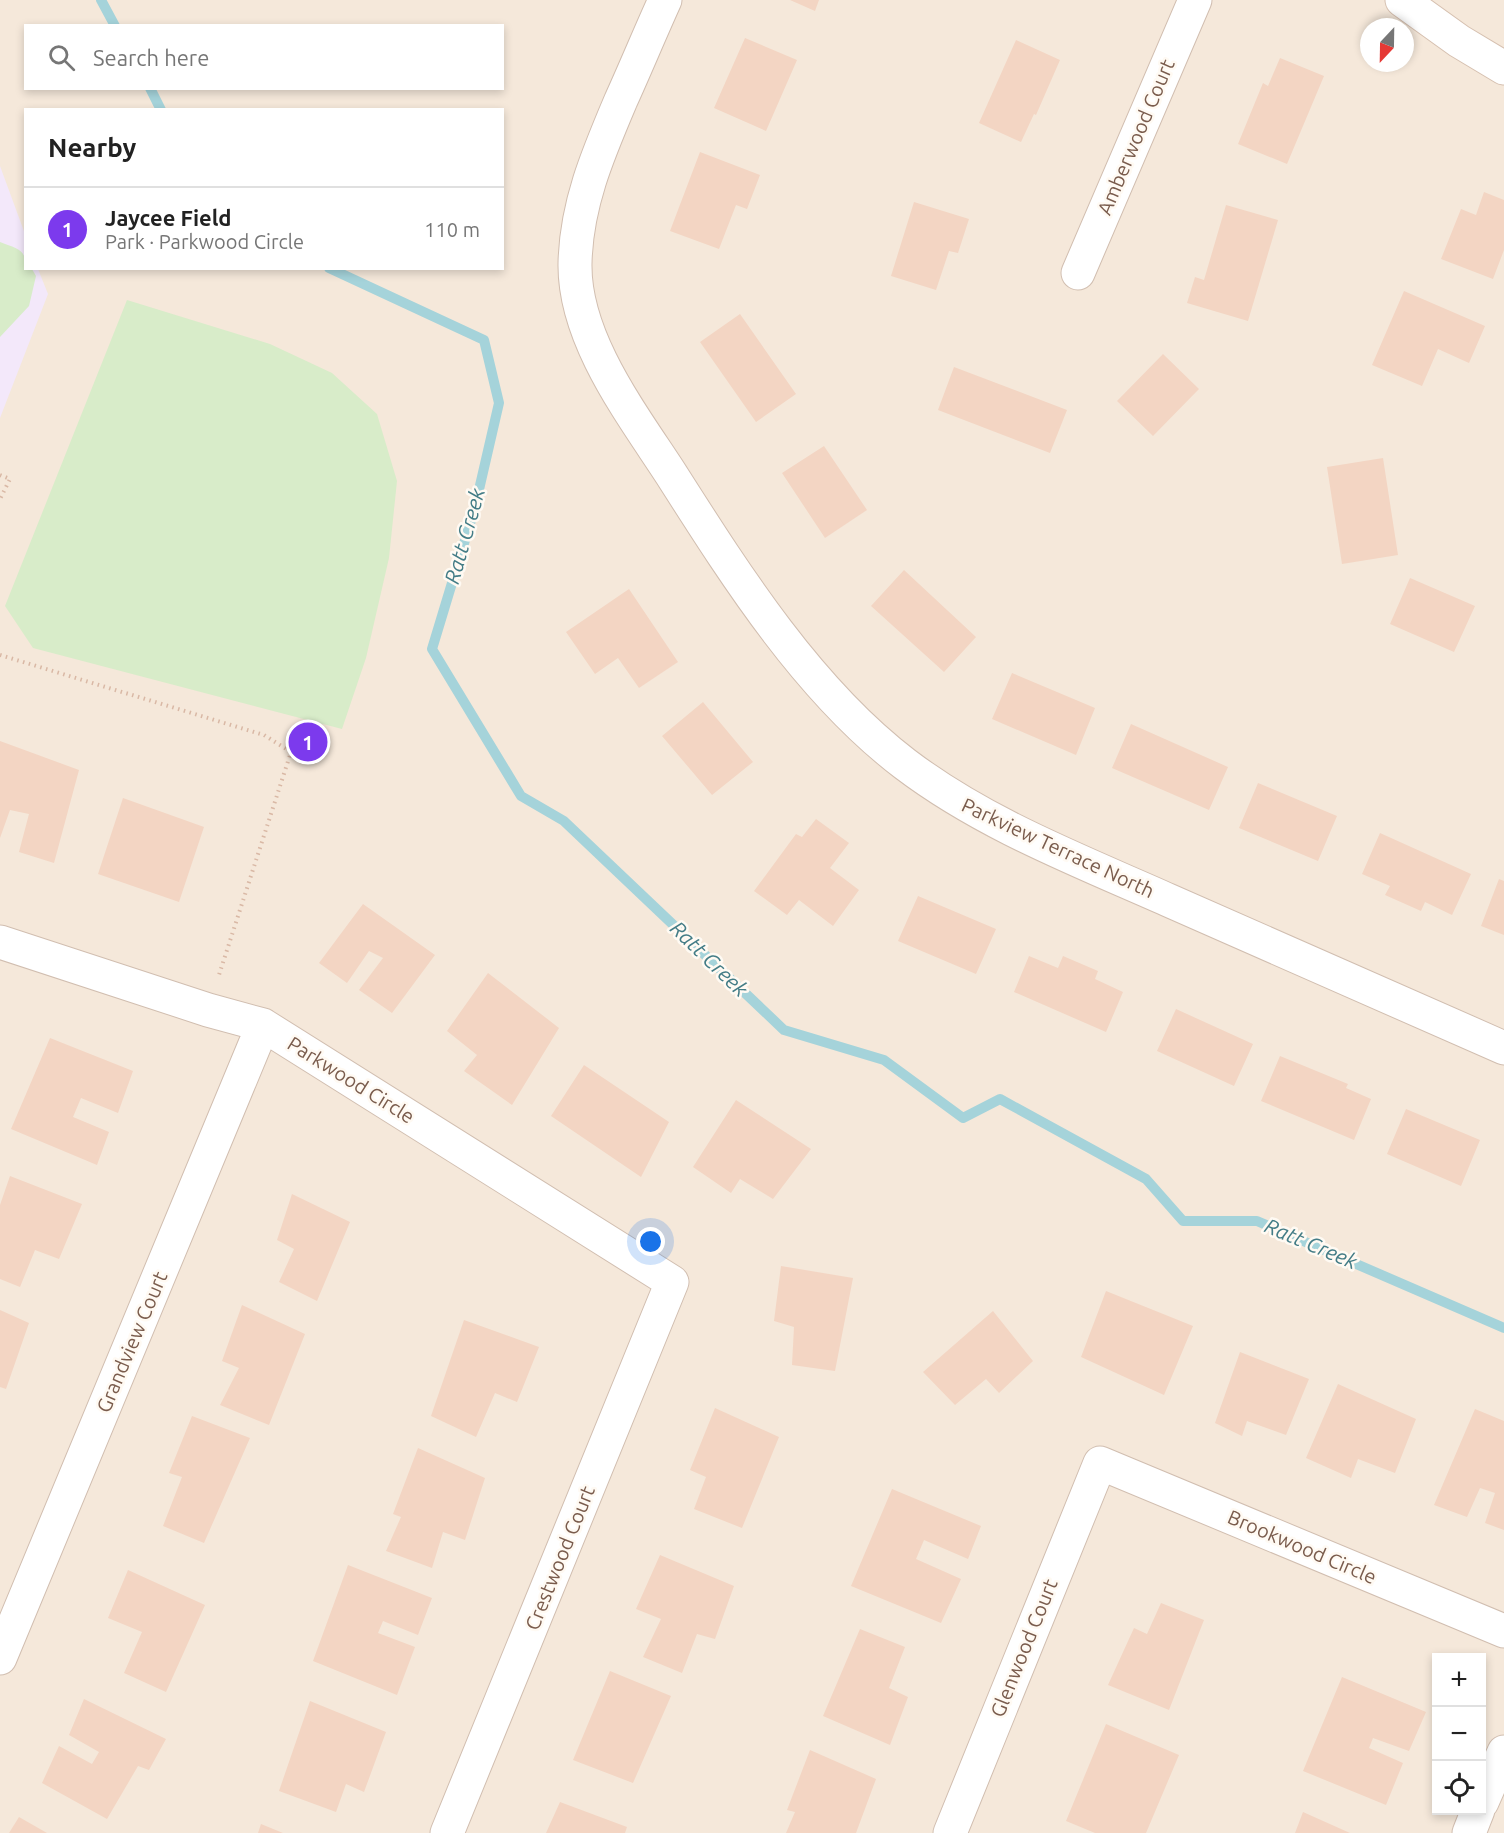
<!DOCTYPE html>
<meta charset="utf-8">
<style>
:root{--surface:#fff;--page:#f6f6f6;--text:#222;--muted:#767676;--line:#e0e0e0;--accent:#7c3aed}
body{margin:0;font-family:Ubuntu,sans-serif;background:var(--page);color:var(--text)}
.controls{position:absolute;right:18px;bottom:18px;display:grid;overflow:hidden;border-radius:0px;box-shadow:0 3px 9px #0003}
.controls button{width:54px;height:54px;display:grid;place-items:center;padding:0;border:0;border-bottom:2px solid var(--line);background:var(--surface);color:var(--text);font:30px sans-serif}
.compass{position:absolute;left:1360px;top:18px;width:54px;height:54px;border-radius:50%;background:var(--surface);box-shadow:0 3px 9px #0003;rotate:202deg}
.you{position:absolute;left:651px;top:1242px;width:21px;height:21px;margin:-15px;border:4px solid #fff;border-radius:50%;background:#1a73e8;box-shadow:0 0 0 9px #1a73e833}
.badge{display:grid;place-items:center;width:39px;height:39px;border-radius:50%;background:var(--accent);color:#fff;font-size:20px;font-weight:700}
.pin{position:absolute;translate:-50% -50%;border:3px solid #fff;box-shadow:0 2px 6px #0006}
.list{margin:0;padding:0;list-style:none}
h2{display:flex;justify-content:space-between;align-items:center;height:78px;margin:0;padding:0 24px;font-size:26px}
h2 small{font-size:20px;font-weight:400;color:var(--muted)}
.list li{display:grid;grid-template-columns:39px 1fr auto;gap:18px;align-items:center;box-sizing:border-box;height:84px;padding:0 24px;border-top:2px solid var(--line)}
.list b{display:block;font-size:22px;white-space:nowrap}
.list p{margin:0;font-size:20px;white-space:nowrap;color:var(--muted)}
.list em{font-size:20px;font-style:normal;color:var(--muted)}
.icon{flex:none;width:33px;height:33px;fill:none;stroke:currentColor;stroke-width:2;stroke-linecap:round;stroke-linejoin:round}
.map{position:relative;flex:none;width:1504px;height:1833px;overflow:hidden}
.search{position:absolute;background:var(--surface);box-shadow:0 3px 9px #0003;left:24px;top:24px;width:480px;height:66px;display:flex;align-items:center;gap:15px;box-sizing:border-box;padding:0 21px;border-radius:0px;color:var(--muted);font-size:22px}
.panel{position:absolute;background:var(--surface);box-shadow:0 3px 9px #0003;left:24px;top:108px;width:480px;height:162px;border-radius:0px}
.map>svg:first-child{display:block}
</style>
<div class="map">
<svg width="1504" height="1833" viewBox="0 0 1504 1833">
<rect width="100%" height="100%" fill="#fdf6ec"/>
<path fill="#f5e8da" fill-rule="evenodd" d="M0,0H1504V1833H0ZM26,26H502V88H26ZM1369,27H1405V63H1369ZM26,110H502V268H26ZM1436,1658H1482V1810H1436Z"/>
<path fill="#f3e8fa" d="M0,166L25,234L26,268L38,269L48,294L0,418Z"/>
<path fill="#d8ecc9" d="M0,242C17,249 26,248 26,268L32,269L36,276L29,306L0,337Z
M127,300L270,344L332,373L377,414L397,481L389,558L366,658L342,729L33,648L5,606Z"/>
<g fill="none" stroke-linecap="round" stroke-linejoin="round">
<path stroke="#a5d3da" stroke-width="10" d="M101,0L115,26
M150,88L161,110
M329,268L484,340L499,403L475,507L432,649L521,796L564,821L784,1030L884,1060L963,1118L1000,1099L1146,1179L1183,1221H1257L1504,1328"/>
</g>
<path fill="#f3d5c3" d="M790,0H819L815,11Z
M745,38L797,60L766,131L714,108Z
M1016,40L1060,60L1036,115L1034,114L1021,142L979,123Z
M1280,58L1324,76L1287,164L1238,144L1263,83L1268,86Z
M700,152L760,175L747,209L736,205L719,249L670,231Z
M1484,192L1504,200V250L1493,279L1441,259L1461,209L1476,215Z
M914,202L969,219L958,253L949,251L936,290L891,276Z
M1226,205L1278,220L1248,321L1187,303L1195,277L1204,280Z
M1404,291L1485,326L1469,363L1438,349L1422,386L1372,365Z
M740,314L796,394L756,422L700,342Z
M1163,354L1199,389L1153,436L1117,401Z
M954,367L1067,410L1050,453L938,410Z
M824,446L867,510L825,538L782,473Z
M1383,458L1398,555L1342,564L1327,467Z
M904,570L976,637L944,672L871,606Z
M1410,578L1475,606L1454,652L1390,624Z
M629,589L678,662L639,688L618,658L595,674L566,632Z
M1012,673L1095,708L1076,755L992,719Z
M703,702L753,762L712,795L662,736Z
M1131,724L1228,767L1209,810L1112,768Z
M0,741L79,770L54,863L19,852L29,814L10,810L0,838Z
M1258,783L1337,816L1318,861L1239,828Z
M123,798L204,827L179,902L98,874Z
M816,819L849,843L830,868L859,890L833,926L799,900L787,915L754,891L796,834L802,837Z
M1380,833L1471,874L1452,915L1425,902L1421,911L1385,895L1390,886L1362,874Z
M1499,879L1504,881V935L1481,926Z
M918,896L996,929L976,974L898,941Z
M363,904L435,955L392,1013L359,990L383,958L369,951L347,983L319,963Z
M1029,956L1058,968L1063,956L1098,971L1095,979L1123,992L1106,1032L1014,992Z
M488,973L559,1028L512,1105L464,1071L477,1055L447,1031Z
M1176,1009L1253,1044L1234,1086L1157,1051Z
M50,1038L133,1071L118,1113L81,1098L73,1117L109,1132L97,1165L11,1129Z
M1280,1056L1348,1084L1346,1088L1371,1099L1354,1140L1261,1101Z
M584,1065L669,1122L641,1177L551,1116Z
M736,1100L811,1149L773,1199L740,1179L731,1193L693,1167Z
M1406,1109L1480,1140L1461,1186L1387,1154Z
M10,1176L82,1204L59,1259L35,1250L20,1287L0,1279V1205Z
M292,1194L350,1222L317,1301L279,1282L294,1249L277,1240Z
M781,1266L853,1278L835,1371L792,1365L794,1327L774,1321Z
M1106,1291L1193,1326L1164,1395L1081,1357Z
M242,1305L305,1334L269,1425L220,1405L239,1368L222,1361Z
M0,1310L29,1323L6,1389L0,1387Z
M993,1311L1033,1361L999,1393L986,1379L955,1405L923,1372Z
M464,1320L539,1347L517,1402L495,1393L476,1437L431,1416Z
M1240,1352L1309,1379L1286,1435L1247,1421L1242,1436L1215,1423Z
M1338,1384L1416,1419L1395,1473L1358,1459L1351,1478L1306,1458Z
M715,1408L779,1437L742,1528L694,1509L706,1477L690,1470Z
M1475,1409L1504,1421V1530L1485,1523L1495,1493L1480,1488L1467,1517L1434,1505Z
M192,1416L250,1438L204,1543L163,1526L182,1477L169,1473Z
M418,1448L485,1478L465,1540L443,1532L432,1568L386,1551L401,1517L393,1514Z
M892,1489L981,1526L968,1559L924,1540L916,1559L961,1579L941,1623L851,1586Z
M660,1555L734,1586L715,1639L697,1634L682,1673L643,1657L661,1619L636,1609Z
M348,1565L432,1598L418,1635L383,1621L378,1633L415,1647L397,1695L313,1661Z
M128,1570L205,1605L166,1692L124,1673L142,1632L108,1618Z
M1161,1603L1204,1620L1169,1710L1108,1685L1134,1628L1147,1634Z
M860,1629L905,1647L889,1688L908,1697L890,1745L823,1716Z
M610,1671L671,1696L633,1783L573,1760Z
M1342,1677L1426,1712L1409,1751L1373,1738L1369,1748L1403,1763L1386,1805L1303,1771Z
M84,1699L166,1739L149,1770L138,1766L107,1819L42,1783L59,1746L92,1764L99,1752L69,1735Z
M310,1701L386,1732L364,1792L346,1784L336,1812L279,1791Z
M1106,1724L1179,1755L1146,1833H1095L1066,1821Z
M810,1750L876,1779L856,1833H786L795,1812L787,1810Z
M560,1802L627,1827L625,1833H546Z
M1303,1812L1350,1833H1295Z
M19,1817L47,1833H9Z
M261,1824L283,1833H258Z"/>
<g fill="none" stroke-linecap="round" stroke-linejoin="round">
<g stroke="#d1beb0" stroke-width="35">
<path id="street" d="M665,0C650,33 636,67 621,100C598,154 576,205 575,264C574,339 632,414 671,474C736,576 808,690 905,764C984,824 1078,860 1168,900C1280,949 1392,998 1504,1048
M1078,273L1195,0
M0,942L208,1010L263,1025L672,1282L447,1833
M0,1658L263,1025
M1482,1802L1504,1752
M950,1833L1100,1463L1504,1631
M1469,1833L1478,1810"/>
</g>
<g stroke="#d6c0b0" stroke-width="35">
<path id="secondary" d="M1402,0L1459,41L1504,68"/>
</g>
<path stroke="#d9b8a5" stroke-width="4" stroke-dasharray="1.5 4.5" stroke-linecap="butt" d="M0,475L10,479L0,499
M0,655L264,735L291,752L218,978"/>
<use href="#street" stroke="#fff" stroke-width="33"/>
<use href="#secondary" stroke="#fff" stroke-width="33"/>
</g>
<g text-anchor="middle" stroke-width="5" stroke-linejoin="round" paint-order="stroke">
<g font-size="20" fill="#7a5c4d" stroke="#fffaf3">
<text transform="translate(1136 137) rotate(-67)" y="7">Amberwood Court</text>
<text transform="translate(1058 848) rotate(25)" y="7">Parkview Terrace North</text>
<text transform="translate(351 1080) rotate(32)" y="7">Parkwood Circle</text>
<text transform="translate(132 1342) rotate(-67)" y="7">Grandview Court</text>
<text transform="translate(1302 1547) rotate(23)" y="7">Brookwood Circle</text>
<text transform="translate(560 1558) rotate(-68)" y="7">Crestwood Court</text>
<text transform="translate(1024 1648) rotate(-68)" y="7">Glenwood Court</text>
</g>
<g font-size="21" font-style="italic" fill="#437c86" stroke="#fffaf3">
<text transform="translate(465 536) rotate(-74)" y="7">Ratt Creek</text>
<text transform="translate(709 959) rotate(44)" y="7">Ratt Creek</text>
<text transform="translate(1311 1244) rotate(23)" y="7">Ratt Creek</text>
</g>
</g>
</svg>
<div class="controls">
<button>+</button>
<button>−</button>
<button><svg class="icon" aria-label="locate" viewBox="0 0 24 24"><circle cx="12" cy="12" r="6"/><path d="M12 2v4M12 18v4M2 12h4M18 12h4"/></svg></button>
</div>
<svg class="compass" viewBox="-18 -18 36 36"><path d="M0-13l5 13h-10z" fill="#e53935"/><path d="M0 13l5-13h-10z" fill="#767676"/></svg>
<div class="you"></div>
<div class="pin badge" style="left:308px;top:742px">1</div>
<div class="search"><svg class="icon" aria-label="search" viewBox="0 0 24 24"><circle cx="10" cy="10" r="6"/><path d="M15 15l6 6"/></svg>Search here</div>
<section class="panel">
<h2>Nearby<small></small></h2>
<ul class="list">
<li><span class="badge">1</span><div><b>Jaycee Field</b><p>Park · Parkwood Circle</p></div><em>110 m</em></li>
</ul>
</section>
</div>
